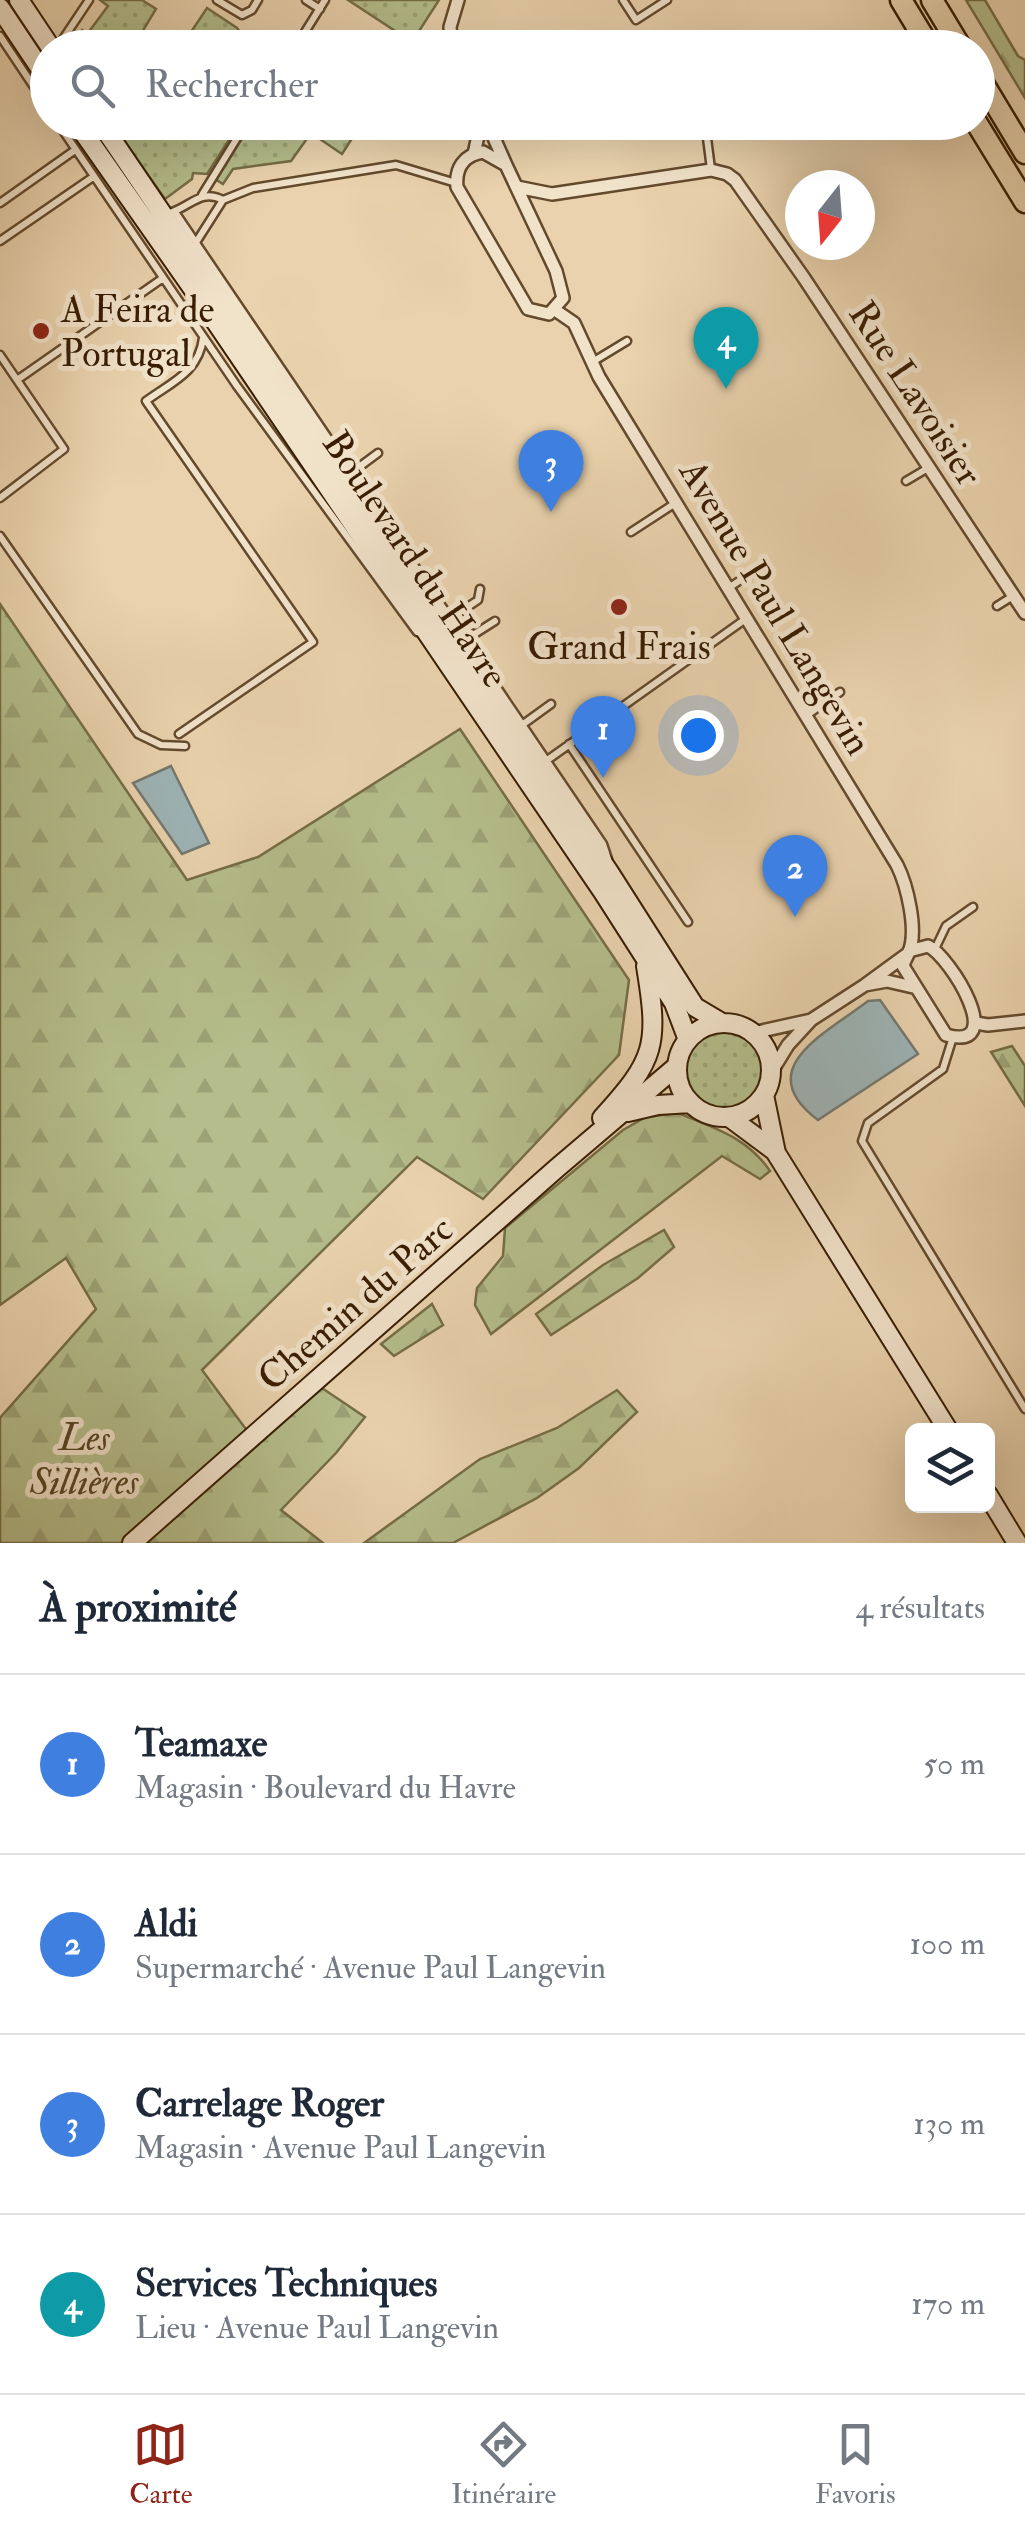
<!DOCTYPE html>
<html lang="fr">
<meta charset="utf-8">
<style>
:root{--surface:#fff;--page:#f2f2f3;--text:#1f2937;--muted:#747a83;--line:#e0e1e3;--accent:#8f2418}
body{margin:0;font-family:"IM FELL Double Pica",serif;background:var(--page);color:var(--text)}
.controls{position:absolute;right:30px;bottom:30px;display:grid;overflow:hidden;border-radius:15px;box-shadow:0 10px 40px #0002}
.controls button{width:90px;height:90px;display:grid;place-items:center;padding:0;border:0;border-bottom:2px solid var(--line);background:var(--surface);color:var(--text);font:50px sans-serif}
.compass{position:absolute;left:785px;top:170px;width:90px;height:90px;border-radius:50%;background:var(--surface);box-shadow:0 10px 40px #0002;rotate:197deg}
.you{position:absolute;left:698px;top:735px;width:35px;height:35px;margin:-25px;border:8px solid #fff;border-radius:50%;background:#1a73e8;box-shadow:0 0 0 15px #1a73e833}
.badge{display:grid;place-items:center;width:65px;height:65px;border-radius:50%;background:var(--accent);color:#fff;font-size:32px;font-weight:700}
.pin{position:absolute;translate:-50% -82px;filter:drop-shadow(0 2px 5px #0008)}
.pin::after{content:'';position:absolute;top:52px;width:35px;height:30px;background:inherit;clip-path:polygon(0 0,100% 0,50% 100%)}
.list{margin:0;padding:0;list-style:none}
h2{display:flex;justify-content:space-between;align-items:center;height:130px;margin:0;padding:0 40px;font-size:42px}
h2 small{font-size:32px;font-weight:400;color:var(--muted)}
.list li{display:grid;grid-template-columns:65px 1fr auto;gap:30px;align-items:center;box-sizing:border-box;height:180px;padding:0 40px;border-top:2px solid var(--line)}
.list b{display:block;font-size:38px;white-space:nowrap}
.list p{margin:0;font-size:32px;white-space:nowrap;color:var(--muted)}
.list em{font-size:32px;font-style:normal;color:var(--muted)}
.icon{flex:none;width:55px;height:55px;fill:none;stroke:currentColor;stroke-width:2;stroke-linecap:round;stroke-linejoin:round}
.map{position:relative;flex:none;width:1025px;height:1543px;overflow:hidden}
.search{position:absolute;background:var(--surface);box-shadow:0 10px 40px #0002;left:30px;right:30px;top:30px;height:110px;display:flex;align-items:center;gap:25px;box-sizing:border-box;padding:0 35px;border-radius:55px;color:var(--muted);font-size:38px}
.sheet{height:850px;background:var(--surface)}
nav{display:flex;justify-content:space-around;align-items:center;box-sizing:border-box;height:140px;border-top:2px solid var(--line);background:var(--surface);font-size:28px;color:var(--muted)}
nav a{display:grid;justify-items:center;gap:5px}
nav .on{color:var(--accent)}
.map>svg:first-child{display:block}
</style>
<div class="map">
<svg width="1025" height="1543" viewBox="0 0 1025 1543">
<defs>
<pattern id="grass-dots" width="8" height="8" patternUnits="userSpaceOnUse" patternTransform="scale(2.5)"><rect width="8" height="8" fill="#b4bd8b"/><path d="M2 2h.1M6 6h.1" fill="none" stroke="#9ca276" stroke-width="1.8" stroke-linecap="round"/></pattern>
<pattern id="forest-firs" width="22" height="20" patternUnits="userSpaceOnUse" patternTransform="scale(2.5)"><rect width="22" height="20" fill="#b4bd8b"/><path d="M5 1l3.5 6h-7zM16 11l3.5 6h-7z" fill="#9ca276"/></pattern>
</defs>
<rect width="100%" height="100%" fill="#e9d2ad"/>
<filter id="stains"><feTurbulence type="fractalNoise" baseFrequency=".002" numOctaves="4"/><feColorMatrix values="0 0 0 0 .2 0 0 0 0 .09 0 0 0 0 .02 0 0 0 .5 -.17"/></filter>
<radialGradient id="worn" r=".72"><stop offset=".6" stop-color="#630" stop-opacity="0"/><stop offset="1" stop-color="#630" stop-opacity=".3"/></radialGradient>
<path fill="url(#grass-dots)" stroke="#766d46" stroke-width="2.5" d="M100,0H142L156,9L139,37L156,47H66L82,30L88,33L108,6Z
M348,0H439L412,42Z
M207,8L237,28L250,47H181Z
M111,123H240L207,174L193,173L192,179L165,199Z
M252,123H362L342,154L311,133L291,161L233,169L223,184L215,179Z
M685 1070a39 39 0 1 1 78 0a39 39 0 1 1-78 0Z"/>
<path fill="url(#forest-firs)" stroke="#766d46" stroke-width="2.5" d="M966,0H985L1018,56L1025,60V98Z
M0,604L187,880L258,857L460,729L629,980L619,1055L483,1199L417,1157L202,1370L251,1436L313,1382L365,1417L336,1453L281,1510L323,1543H0V1418L96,1309L66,1258L0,1305Z
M1012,1046L1025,1066V1106L991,1052Z
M678,1113C714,1128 747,1137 770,1171L760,1179L722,1156L491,1334L475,1305L477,1288L503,1256L505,1228L623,1130L646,1117Z
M664,1230L674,1247L638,1278L551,1335L536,1314L603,1265Z
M432,1304L443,1325L394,1356L381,1344Z
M617,1390L637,1412L579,1468L537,1498L453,1543H364L480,1459L557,1428Z"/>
<path fill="#9db4b7" stroke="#75786f" stroke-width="2.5" d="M171,766L209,843L182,854L133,783Z
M880,1000L918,1054L818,1120C750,1069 825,1034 868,1001Z"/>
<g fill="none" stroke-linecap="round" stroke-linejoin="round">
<g stroke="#644a2d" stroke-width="11">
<path id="service" d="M217,0L242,15L252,10L258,0
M306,0L320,9
M623,0L636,20L667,0
M0,36L48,108
M668,41L671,48
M57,48L89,0
M295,48L325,0
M57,122L237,386L417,632
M701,122L707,138L711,169
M202,195L247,122
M223,200L253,188L396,165L456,183
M0,203L75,150
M172,212C192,205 201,189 223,200L195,244
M175,212L603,844L608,859
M0,241L93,177
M0,355L17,380L163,278
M594,361L627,341
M351,473L378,453
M906,481L928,468
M0,498L64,449L17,380
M631,532L677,502
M0,536L138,734L161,745L185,746
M730,587L748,575L755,574
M997,606L1013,596
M451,618L478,600L480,589
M465,640L495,621
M807,715L840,692
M522,725L551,704
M179,734L313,642L146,401C172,382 199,372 203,338
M569,744L688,922
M546,761L747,618
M935,949L946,926L973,907
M953,1037L943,1069L868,1123L862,1141L1025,1409"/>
</g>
<g stroke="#644a2d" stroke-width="16">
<path id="minor" d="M452,48L450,27L458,0
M487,122L506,165
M483,152L506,165L556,271L563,298L549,314L528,309L457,187C455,168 464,155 483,152Z
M474,154L481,122
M517,187L552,194L711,170L727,174L735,180L804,278L1025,613
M555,310L574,323L599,377L897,865C907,885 918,930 909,952C907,957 904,961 903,966L946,1035C1009,1052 950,956 928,946L909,951
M906,955L865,985L887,981L913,987
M811,1020L865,985
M976,1023L988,1025L1025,1021
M753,1033L811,1020L788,1045L772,1071"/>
</g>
<g stroke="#381d02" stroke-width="22">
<path id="secondary" d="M19,0L51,48
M0,8L48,80
M76,122L205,306L603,892L674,1003L688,1040
M100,122L609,872L695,1007L722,1023
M677 1070a47 47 0 1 1 94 0a47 47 0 1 1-94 0Z
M764,1095L776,1153L948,1430
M628,1112L658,1105L691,1103
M729,1117L776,1152
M602,1118C656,1059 659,1045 646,966
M988,1495L1017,1543
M132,1543L557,1168L677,1066"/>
</g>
<g stroke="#381d02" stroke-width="25">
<path id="motorway" d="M901,0L930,48
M932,0L961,48
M978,75L1025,153
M976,122L1025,202"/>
</g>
<use href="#service" stroke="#f1e2ca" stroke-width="6"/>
<use href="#minor" stroke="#f1e2ca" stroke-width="11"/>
<use href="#secondary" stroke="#f1e2ca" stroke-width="18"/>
<use href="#motorway" stroke="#e9d2ad" stroke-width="20"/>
</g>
<g fill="#8f2418" stroke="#f1e2ca" stroke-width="4">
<circle cx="41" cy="331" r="10"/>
<circle cx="619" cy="607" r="10"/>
</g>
<g text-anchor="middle" stroke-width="10" stroke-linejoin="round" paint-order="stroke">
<g font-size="38" fill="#381d02" stroke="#f1e2ca" text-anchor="start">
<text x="61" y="322">A Feira de<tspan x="61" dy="44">Portugal</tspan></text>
<text x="619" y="659" text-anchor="middle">Grand Frais</text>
</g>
<g font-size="38" fill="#381d02" stroke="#f1e2ca">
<text transform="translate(916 393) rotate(57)" y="13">Rue Lavoisier</text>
<text transform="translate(416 559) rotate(56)" y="13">Boulevard du Havre</text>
<text transform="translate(776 607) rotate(59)" y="13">Avenue Paul Langevin</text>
<text transform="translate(355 1303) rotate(-41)" y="13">Chemin du Parc</text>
</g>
<g font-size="38" font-style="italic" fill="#574524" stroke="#f1e2ca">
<text x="84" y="1450">Les<tspan x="84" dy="44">Sillières</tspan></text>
</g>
</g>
<rect width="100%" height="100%" filter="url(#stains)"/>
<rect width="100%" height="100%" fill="url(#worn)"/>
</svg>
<div class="controls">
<button><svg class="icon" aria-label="layers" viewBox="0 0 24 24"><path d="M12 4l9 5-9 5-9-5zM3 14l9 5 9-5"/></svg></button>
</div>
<svg class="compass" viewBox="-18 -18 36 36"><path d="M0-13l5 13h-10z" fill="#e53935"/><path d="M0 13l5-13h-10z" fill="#747a83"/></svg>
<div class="you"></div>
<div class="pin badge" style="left:603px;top:778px;background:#3f7fe0">1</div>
<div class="pin badge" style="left:795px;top:917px;background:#3f7fe0">2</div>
<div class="pin badge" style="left:551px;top:512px;background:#3f7fe0">3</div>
<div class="pin badge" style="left:726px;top:389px;background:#0f9aa8">4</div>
<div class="search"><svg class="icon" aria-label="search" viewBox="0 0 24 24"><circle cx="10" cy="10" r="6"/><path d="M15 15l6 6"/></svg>Rechercher</div>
</div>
<section class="sheet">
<h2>À proximité<small>4 résultats</small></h2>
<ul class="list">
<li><span class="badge" style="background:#3f7fe0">1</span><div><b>Teamaxe</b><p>Magasin · Boulevard du Havre</p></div><em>50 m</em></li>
<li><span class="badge" style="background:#3f7fe0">2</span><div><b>Aldi</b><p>Supermarché · Avenue Paul Langevin</p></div><em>100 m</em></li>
<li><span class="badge" style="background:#3f7fe0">3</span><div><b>Carrelage Roger</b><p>Magasin · Avenue Paul Langevin</p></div><em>130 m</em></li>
<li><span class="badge" style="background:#0f9aa8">4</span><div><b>Services Techniques</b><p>Lieu · Avenue Paul Langevin</p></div><em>170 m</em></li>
</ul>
</section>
<nav>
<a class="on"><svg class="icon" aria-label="map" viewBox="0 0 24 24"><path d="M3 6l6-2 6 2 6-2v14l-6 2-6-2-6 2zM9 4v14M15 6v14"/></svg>Carte</a>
<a><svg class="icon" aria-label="directions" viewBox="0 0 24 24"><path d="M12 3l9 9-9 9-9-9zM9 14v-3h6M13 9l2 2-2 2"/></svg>Itinéraire</a>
<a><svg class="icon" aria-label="saved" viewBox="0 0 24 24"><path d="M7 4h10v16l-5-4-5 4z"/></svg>Favoris</a>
</nav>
